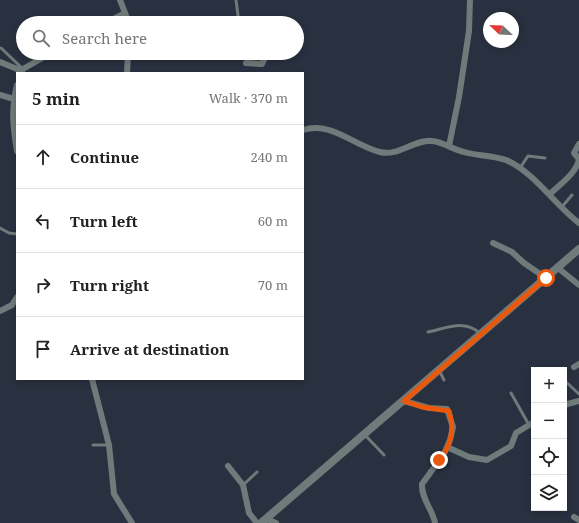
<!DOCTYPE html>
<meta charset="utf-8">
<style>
:root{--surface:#fff;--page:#f6f6f6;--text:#222;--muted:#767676;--line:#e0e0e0}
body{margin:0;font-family:"Noto Serif",serif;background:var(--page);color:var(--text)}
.controls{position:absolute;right:12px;bottom:12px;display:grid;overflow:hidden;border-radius:0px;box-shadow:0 2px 6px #0003}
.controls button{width:36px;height:36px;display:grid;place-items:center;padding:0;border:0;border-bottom:1px solid var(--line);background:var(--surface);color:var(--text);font:20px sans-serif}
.compass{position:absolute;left:483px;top:12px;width:36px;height:36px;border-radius:50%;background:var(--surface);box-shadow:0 2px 6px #0003;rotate:293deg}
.stop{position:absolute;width:12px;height:12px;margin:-9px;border:3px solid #ea580c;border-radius:50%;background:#fff}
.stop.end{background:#ea580c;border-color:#fff;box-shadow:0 1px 4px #0008}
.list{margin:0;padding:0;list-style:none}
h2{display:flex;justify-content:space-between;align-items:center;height:52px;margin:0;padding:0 16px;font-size:17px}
h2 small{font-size:13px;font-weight:400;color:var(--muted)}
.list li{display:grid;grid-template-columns:26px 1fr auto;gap:12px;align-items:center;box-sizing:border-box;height:64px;padding:0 16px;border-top:1px solid var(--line)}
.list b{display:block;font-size:15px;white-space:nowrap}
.list em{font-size:13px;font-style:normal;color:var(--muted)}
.icon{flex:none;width:22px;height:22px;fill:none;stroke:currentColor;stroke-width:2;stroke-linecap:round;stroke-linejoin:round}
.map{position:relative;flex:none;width:579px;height:523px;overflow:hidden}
.search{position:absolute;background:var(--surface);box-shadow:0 2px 6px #0003;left:16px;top:16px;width:288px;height:44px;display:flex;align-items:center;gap:10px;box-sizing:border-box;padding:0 14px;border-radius:22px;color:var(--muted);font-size:15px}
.panel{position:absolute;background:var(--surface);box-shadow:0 2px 6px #0003;left:16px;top:72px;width:288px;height:308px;border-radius:0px}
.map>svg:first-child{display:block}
</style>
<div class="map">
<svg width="579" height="523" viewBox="0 0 579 523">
<rect width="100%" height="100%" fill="#29303f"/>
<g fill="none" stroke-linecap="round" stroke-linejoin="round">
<path stroke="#6f7a7a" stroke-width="3" d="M236,0L239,23
M1,48L23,69
M520,168L528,156L545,158
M561,208L572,195
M0,228L9,233L17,234
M428,332C447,328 463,319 480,333
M439,370L444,380
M561,370V369
M564,380L579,394
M511,393L529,425
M365,435L384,455
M93,445H109
M243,485L257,472"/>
<path stroke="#6f7a7a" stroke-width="6" d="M120,0L129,23
M106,23L125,13
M0,62L22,71
M246,63L262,64L267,53
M20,73L23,69L51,53
M127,73L128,53
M17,85C11,108 13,128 17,151
M0,95L14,99
M303,130C332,121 354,146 380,152C398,157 414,139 432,141C444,142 453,150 464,152C477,156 493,155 506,160C534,172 555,205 579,223
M449,146L459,97L469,31L470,0
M550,194C559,185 577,173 579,159L574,153L579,144
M493,243L512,252L524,263L546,278
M558,268L579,285
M0,311L12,305L17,297
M574,367L579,364
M92,379L109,445L114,494L132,523
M404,401L429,408L447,409L453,427L450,440L444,454L422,484C421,499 433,510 435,523
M564,405L579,401
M447,447L469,457L487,460L511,446L516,433L534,422
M228,466L243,485L249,513L257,523
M574,517L579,520
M267,519L276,523"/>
<path stroke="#6f7a7a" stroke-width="8" d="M261,523L579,249"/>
</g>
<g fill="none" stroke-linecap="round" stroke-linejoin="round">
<path stroke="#ea580c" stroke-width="5" d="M439,460C451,446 455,429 449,411L422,407L404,401L546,278"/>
</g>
</svg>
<div class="controls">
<button>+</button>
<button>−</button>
<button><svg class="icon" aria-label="locate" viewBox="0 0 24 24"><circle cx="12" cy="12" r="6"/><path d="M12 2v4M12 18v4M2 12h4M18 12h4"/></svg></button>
<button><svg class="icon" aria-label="layers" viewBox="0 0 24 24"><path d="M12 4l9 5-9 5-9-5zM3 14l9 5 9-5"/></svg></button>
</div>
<svg class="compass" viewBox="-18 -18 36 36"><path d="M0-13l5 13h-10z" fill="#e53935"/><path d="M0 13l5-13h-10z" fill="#767676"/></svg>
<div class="stop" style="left:546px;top:278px"></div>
<div class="stop end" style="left:439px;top:460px"></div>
<div class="search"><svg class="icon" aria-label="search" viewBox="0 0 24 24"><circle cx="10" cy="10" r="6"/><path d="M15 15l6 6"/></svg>Search here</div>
<section class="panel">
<h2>5 min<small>Walk · 370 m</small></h2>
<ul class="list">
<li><svg class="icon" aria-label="ahead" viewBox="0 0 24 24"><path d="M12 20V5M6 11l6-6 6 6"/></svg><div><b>Continue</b></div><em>240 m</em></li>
<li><svg class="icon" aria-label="left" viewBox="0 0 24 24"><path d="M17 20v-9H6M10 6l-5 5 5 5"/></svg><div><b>Turn left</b></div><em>60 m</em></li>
<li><svg class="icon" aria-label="right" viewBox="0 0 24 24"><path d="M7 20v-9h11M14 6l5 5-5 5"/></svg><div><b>Turn right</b></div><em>70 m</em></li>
<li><svg class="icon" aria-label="arrive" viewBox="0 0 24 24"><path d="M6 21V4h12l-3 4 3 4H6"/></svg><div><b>Arrive at destination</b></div></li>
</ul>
</section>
</div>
